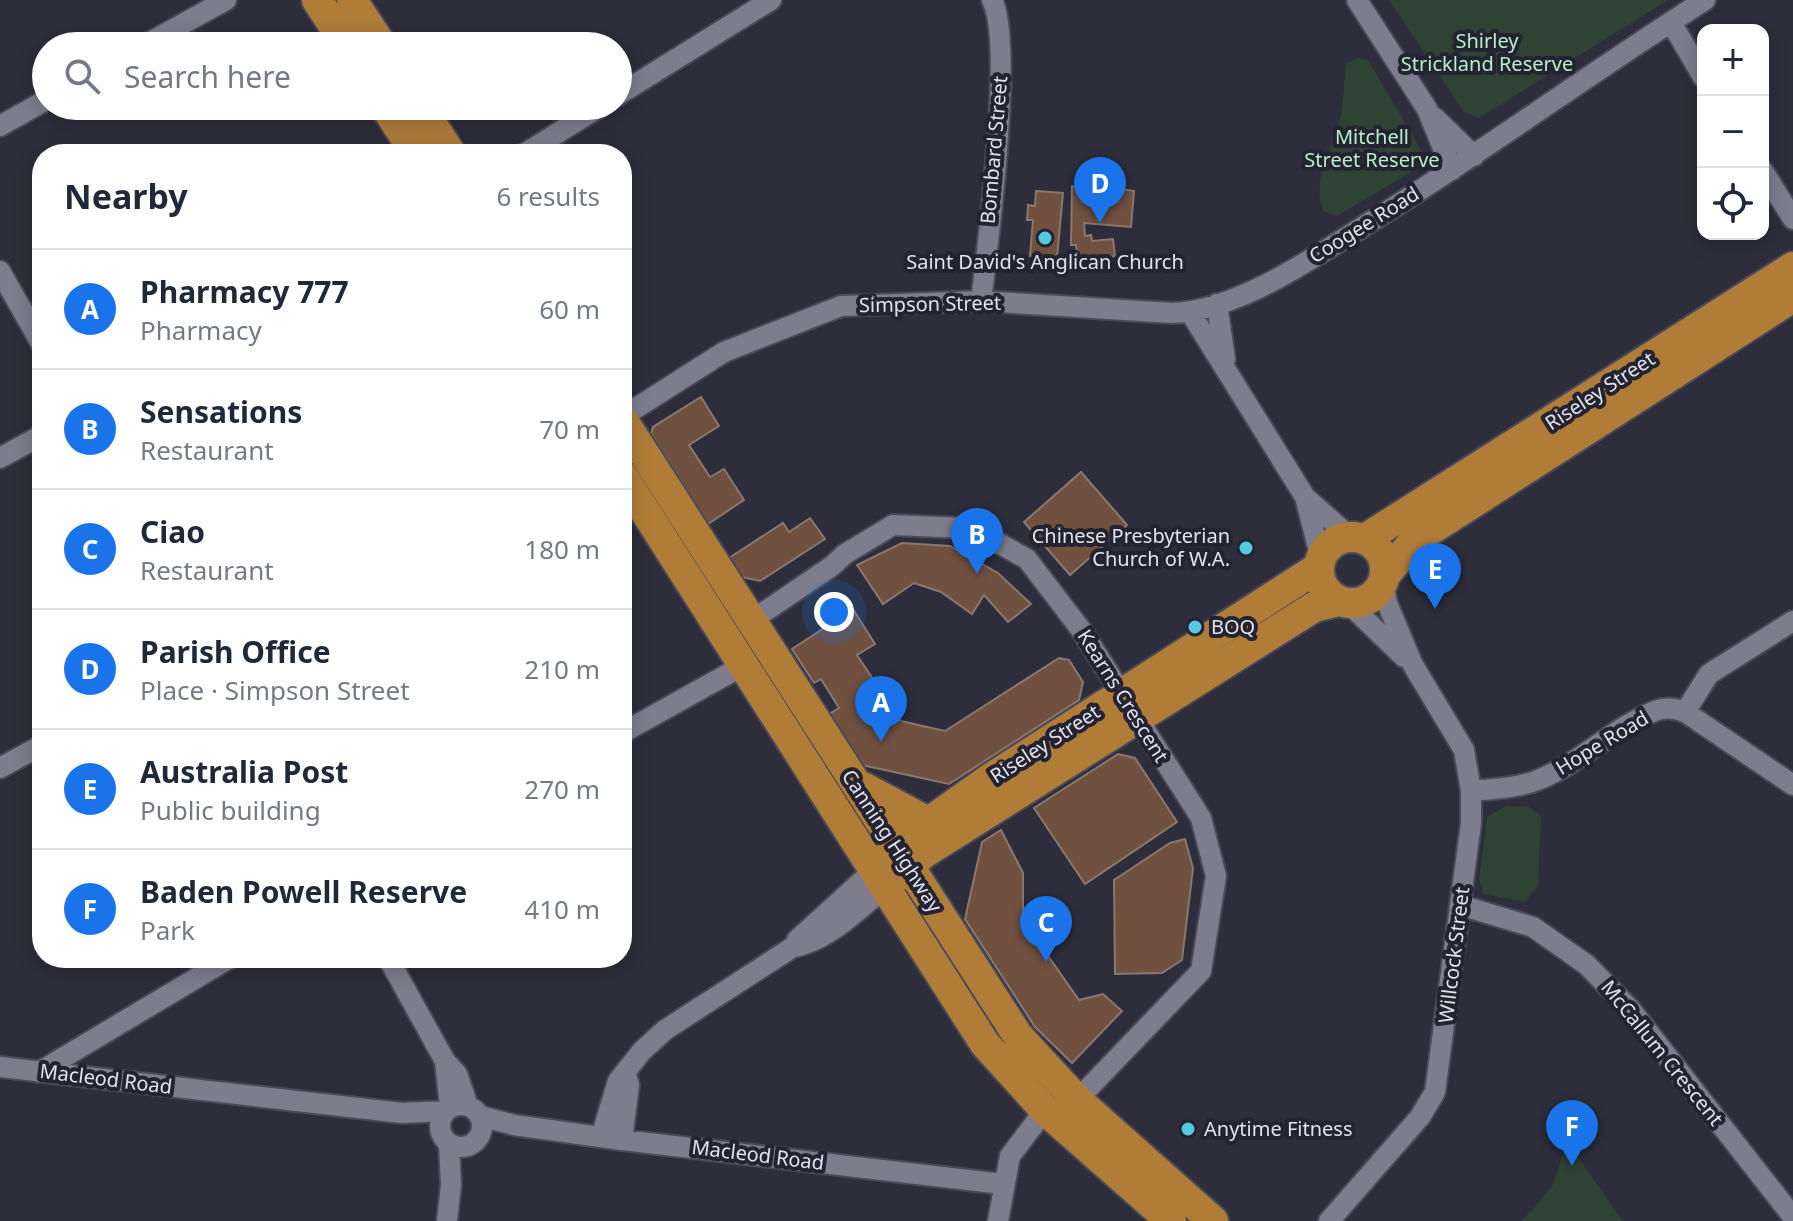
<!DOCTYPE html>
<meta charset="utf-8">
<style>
:root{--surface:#fff;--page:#f2f2f3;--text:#1f2937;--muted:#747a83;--line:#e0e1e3;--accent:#1a73e8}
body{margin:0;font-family:"Noto Sans",sans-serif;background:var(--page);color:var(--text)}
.controls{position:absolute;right:24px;top:24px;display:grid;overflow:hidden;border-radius:16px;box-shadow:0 4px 20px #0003}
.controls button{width:72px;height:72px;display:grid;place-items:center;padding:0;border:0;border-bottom:2px solid var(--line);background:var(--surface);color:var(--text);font:40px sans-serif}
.you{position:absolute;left:834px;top:612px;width:28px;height:28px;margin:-20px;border:6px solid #fff;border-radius:50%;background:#1a73e8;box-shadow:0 0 0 12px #1a73e833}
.badge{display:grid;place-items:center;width:52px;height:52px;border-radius:50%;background:var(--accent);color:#fff;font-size:26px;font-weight:700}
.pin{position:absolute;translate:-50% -66px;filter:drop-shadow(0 2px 4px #0008)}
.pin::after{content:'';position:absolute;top:42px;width:28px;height:24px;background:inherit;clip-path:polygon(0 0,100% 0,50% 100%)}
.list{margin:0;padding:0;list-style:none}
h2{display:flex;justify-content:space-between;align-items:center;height:104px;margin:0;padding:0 32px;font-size:34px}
h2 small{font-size:26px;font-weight:400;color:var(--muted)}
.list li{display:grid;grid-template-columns:52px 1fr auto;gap:24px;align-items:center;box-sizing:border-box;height:120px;padding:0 32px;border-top:2px solid var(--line)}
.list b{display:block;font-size:30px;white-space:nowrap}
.list p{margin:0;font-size:26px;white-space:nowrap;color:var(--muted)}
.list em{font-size:26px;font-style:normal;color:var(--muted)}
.icon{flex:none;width:44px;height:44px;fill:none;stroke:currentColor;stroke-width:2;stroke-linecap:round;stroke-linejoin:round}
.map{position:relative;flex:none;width:1793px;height:1221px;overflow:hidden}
.search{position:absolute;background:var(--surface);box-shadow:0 4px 20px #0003;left:32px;top:32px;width:600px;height:88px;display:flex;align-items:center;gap:20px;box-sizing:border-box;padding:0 28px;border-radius:44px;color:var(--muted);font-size:30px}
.panel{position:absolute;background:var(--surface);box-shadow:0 4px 20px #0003;left:32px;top:144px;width:600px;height:824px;border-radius:32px}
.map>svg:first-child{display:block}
</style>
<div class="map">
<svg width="1793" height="1221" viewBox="0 0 1793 1221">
<rect width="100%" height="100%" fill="#2d2d3b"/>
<path fill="#2e4334" d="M1389,0H1668L1479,118L1463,111Z
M1358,58L1368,60L1428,162L1337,216L1324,212C1309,177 1335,149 1341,115C1344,98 1344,80 1346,64Z
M1506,806L1529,807L1541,816L1538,886L1525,902L1484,894L1479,879L1487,817Z
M1567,1141L1570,1146L1623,1221H1522L1552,1187Z"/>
<path fill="#705140" stroke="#8a786f" stroke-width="2" d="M1084,183L1134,191L1131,227L1084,223L1085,236L1091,235L1092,241L1113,239L1115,256L1109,257V261L1098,262V258L1077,256L1076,245H1071L1072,186L1084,187Z
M1036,191L1063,193L1057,258L1030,256L1033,220H1027L1028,205L1035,206Z
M701,397L719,426L689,445L710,477L724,469L744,500L708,524L651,434L653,427Z
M1081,472L1127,525L1070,575L1024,522Z
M810,518L825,539L760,581L742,577L729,558L783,523L789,532Z
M902,543L950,546L998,573L1031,604L1008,622L984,595L972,614L941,592L914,583L883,604L857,565Z
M853,609L875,644L857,655L901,721L945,731L1059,658L1069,660L1083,682L1079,700L949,784L862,765L829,714L839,708L821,679L814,683L792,649Z
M1118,754L1135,758L1177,822L1085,884L1034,808Z
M1001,830L1023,873V920L1079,1000L1103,994L1122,1011L1072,1063L1035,1027L965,919L982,842Z
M1185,839L1193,868L1182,960L1162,973L1115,974L1114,880L1170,843Z"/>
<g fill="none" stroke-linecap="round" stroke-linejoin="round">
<g stroke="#4a4a57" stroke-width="24">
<path id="minor" d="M1357,0L1427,109L1452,170
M1671,22L1703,77
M143,46L226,0
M618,95L771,0
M1435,118L1474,156
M0,126L46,100
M524,154L601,106
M1763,171L1793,219
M0,271L42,345
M981,301C988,244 1014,43 992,0
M1217,304L1225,359
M1190,312L1305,497L1321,559
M622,417L724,352L841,306L981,301L1172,313C1239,311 1319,254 1375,219C1487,149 1593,71 1705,0
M0,458L42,435
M1305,497L1349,536
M1349,604L1404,657
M751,621L832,566L845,554L893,525L965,528L995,541L1027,559L1082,631L1201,818L1216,876L1201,971L1077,1100
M1685,712L1709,674L1793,621
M622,733L744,665
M0,768L42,745
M1471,791C1494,789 1517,788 1538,780C1580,763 1613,728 1655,711C1665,707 1675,708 1685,712L1793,785
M1460,905L1533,927L1587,965L1631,1010L1793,1217
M797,940L874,870
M388,958L445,1061L457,1074L468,1106
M445,1061L450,1107
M0,1067L402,1113L446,1111
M39,1072L230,958
M440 1126a21 21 0 1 1 42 0a21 21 0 1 1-42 0Z
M480,1116L514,1125L622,1140L1003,1184
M601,1137L618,1081L642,1051L665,1030L793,947C826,942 860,909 884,888
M622,1140L629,1085L626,1075
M447,1221L451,1185L449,1144
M998,1221L1010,1156L1045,1110
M1329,1221L1420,1117L1435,1092L1471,823V791L1464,750L1413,665L1387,603L1383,583"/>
</g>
<g stroke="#4a4a57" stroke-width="34">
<path id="highway" d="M317,0L347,46
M352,0L382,46
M385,106L416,154
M420,106L451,154
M622,419L1018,1036L1077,1100L1213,1221
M622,475L985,1044L1045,1110L1171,1221
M1319 570a33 33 0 1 1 66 0a33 33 0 1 1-66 0Z
M1365,539L1793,267
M1385,575L1415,540L1793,297
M863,787L928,822
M884,860L908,837L991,778L1319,567
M895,878L924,853L1314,607L1339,601"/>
</g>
<use href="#minor" stroke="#7d7d8e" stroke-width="20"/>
<use href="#highway" stroke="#b07d39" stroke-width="30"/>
</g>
<g fill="#55cadf" stroke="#232331" stroke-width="3">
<circle cx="1045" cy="238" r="8"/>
<circle cx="1246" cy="548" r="8"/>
<circle cx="1195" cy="627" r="8"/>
<circle cx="1188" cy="1129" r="8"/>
</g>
<g text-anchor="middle" stroke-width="8" stroke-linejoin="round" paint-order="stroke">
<g font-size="20" fill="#b6efc7" stroke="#232331">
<text x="1487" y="48">Shirley<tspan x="1487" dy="23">Strickland Reserve</tspan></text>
<text x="1372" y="144">Mitchell<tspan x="1372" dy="23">Street Reserve</tspan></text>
</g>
<g font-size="20" fill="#e2e2ec" stroke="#232331">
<text transform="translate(994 150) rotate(-85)" y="7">Bombard Street</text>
<text transform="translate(1364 225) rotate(-32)" y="7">Coogee Road</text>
<text transform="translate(930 304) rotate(-1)" y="7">Simpson Street</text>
<text transform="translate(1600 391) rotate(-33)" y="7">Riseley Street</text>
<text transform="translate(1123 696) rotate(58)" y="7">Kearns Crescent</text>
<text transform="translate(1602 743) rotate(-31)" y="7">Hope Road</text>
<text transform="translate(1045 744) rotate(-33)" y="7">Riseley Street</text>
<text transform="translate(892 841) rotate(57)" y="7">Canning Highway</text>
<text transform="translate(1454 955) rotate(-83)" y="7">Willcock Street</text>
<text transform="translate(1662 1053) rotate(51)" y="7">McCallum Crescent</text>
<text transform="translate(106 1079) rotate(7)" y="7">Macleod Road</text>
<text transform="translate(758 1155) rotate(7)" y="7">Macleod Road</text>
</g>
<g font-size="20" fill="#e2e2ec" stroke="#232331" text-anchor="start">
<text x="1045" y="269" text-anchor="middle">Saint David's Anglican Church</text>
<text x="1230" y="543" text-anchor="end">Chinese Presbyterian<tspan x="1230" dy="23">Church of W.A.</tspan></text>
<text x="1211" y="634">BOQ</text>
<text x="1204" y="1136">Anytime Fitness</text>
</g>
</g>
</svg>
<div class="controls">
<button>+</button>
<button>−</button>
<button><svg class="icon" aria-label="locate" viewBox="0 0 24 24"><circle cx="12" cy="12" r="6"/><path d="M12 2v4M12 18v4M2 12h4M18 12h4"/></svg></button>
</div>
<div class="you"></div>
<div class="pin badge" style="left:881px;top:742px">A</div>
<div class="pin badge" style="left:977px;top:574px">B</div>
<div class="pin badge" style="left:1046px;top:962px">C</div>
<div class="pin badge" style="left:1100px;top:223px">D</div>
<div class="pin badge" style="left:1435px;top:609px">E</div>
<div class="pin badge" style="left:1572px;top:1166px">F</div>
<div class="search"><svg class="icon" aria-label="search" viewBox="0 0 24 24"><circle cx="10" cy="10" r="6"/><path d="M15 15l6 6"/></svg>Search here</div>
<section class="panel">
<h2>Nearby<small>6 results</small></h2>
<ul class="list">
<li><span class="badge">A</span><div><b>Pharmacy 777</b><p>Pharmacy</p></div><em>60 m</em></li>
<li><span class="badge">B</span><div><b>Sensations</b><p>Restaurant</p></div><em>70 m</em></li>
<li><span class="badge">C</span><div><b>Ciao</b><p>Restaurant</p></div><em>180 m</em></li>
<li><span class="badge">D</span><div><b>Parish Office</b><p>Place · Simpson Street</p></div><em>210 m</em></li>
<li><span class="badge">E</span><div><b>Australia Post</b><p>Public building</p></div><em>270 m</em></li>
<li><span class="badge">F</span><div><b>Baden Powell Reserve</b><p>Park</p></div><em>410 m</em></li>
</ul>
</section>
</div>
